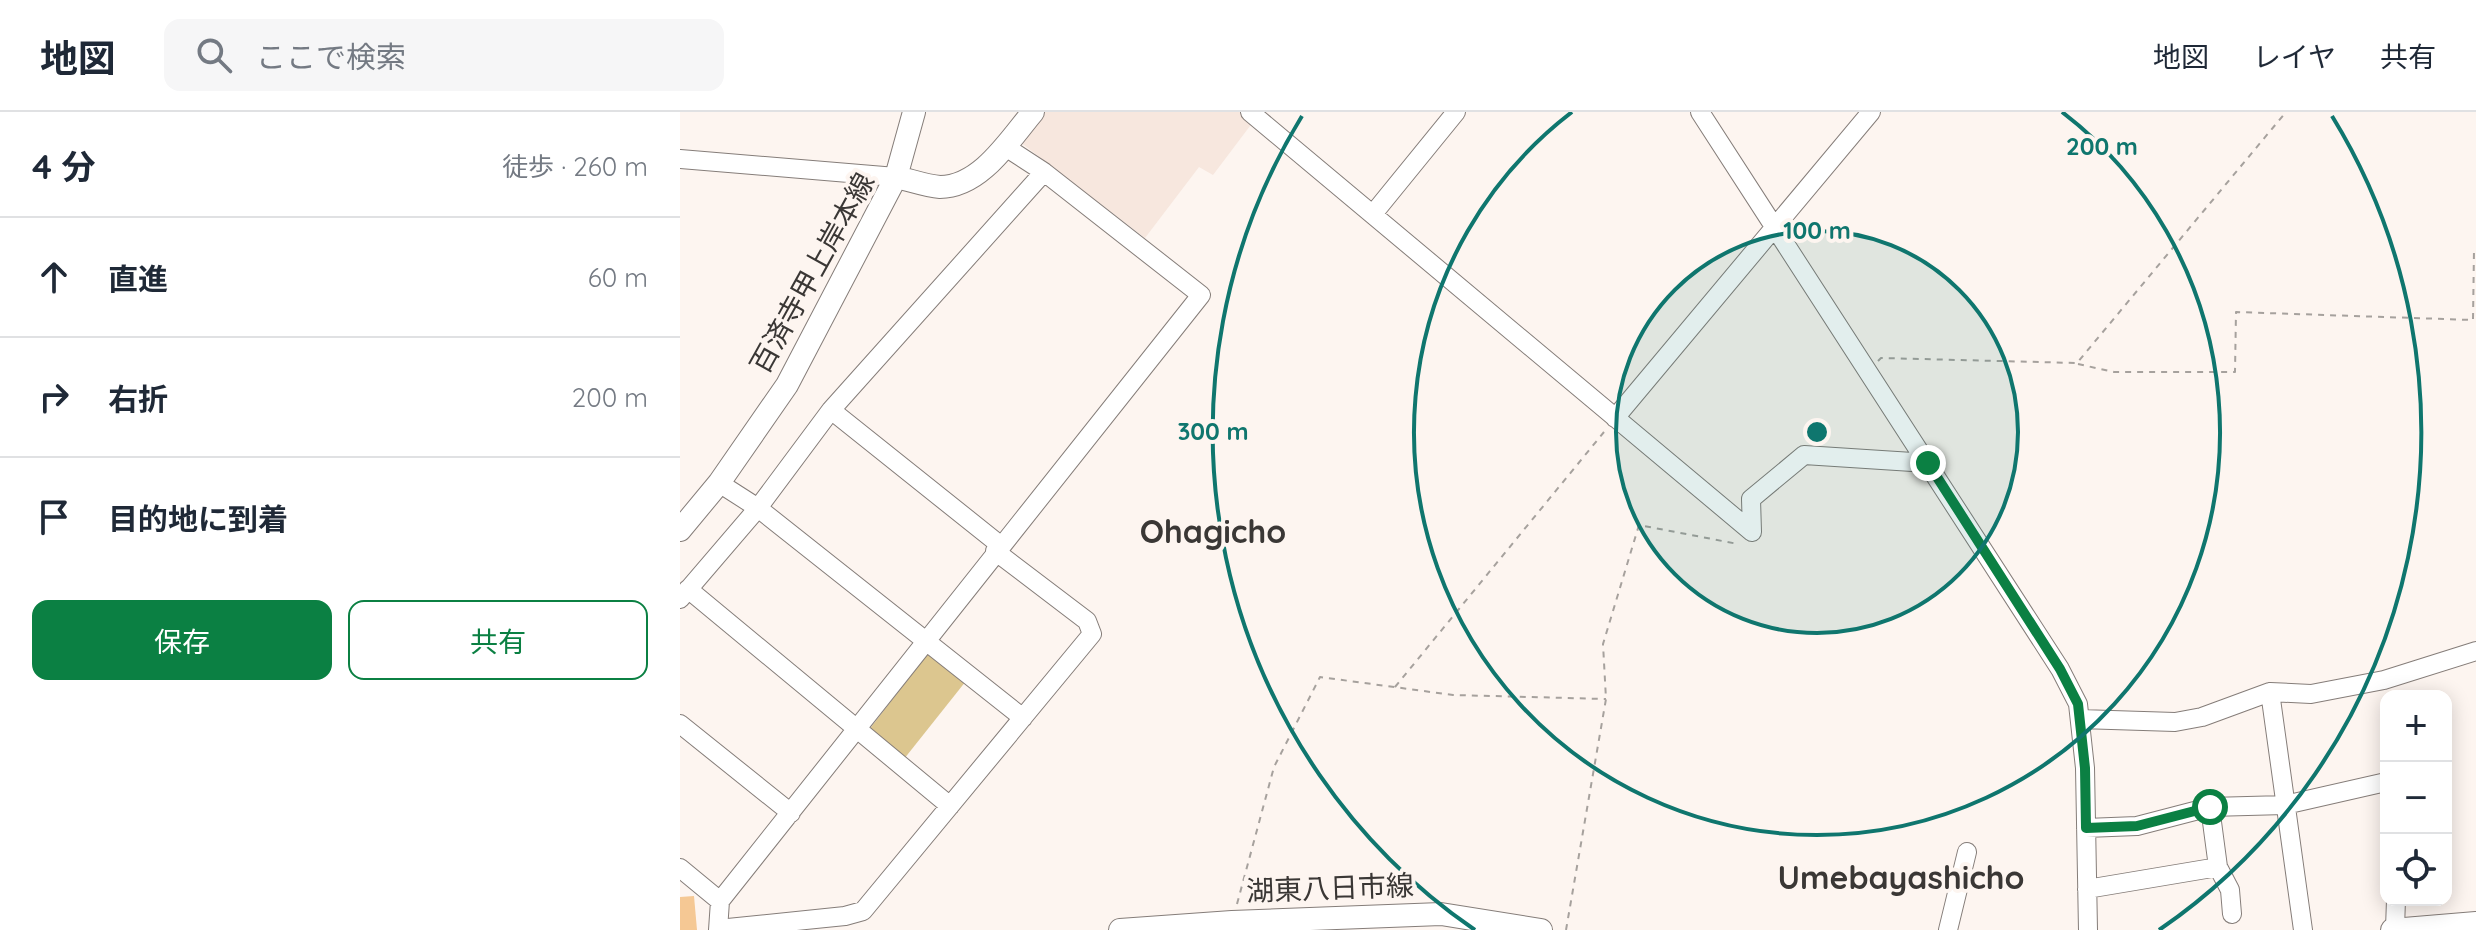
<!DOCTYPE html>
<html lang="ja">
<meta charset="utf-8">
<style>
:root{--surface:#fff;--page:#f6f6f7;--text:#1f2937;--muted:#747a83;--line:#e0e1e3;--accent:#0b8043}
body{margin:0;font-family:Quicksand,"Noto Sans JP",sans-serif;background:var(--page);color:var(--text)}
.controls{position:absolute;right:24px;bottom:24px;display:grid;overflow:hidden;border-radius:16px;box-shadow:0 4px 20px #0003}
.controls button{width:72px;height:72px;display:grid;place-items:center;padding:0;border:0;border-bottom:2px solid var(--line);background:var(--surface);color:var(--text);font:40px sans-serif}
.stop{position:absolute;width:24px;height:24px;margin:-18px;border:6px solid #0b8043;border-radius:50%;background:#fff}
.stop.end{background:#0b8043;border-color:#fff;box-shadow:0 2px 8px #0008}
.list{margin:0;padding:0;list-style:none}
h2{display:flex;justify-content:space-between;align-items:center;height:104px;margin:0;padding:0 32px;font-size:34px}
h2 small{font-size:26px;font-weight:400;color:var(--muted)}
.list li{display:grid;grid-template-columns:52px 1fr auto;gap:24px;align-items:center;box-sizing:border-box;height:120px;padding:0 32px;border-top:2px solid var(--line)}
.list b{display:block;font-size:30px;white-space:nowrap}
.list em{font-size:26px;font-style:normal;color:var(--muted)}
.actions{display:flex;gap:16px;padding:24px 32px}
.actions a{flex:1;padding:18px 0;border:2px solid var(--accent);border-radius:16px;text-align:center;font-size:28px;color:var(--accent)}
.actions .main{background:var(--accent);color:#fff}
.icon{flex:none;width:44px;height:44px;fill:none;stroke:currentColor;stroke-width:2;stroke-linecap:round;stroke-linejoin:round}
.map{position:relative;flex:none;width:1796px;height:818px;overflow:hidden}
header{display:flex;align-items:center;gap:48px;box-sizing:border-box;height:112px;padding:0 40px;background:var(--surface);border-bottom:2px solid var(--line)}
header strong{font-size:38px}
nav{display:flex;gap:44px;margin-inline-start:auto;font-size:28px}
.search{width:560px;height:72px;background:var(--page);display:flex;align-items:center;gap:20px;box-sizing:border-box;padding:0 28px;border-radius:16px;color:var(--muted);font-size:30px}
main{display:flex}
aside{flex:1;background:var(--surface)}
.map>svg:first-child{display:block}
</style>
<header>
<strong>地図</strong>
<div class="search"><svg class="icon" aria-label="search" viewBox="0 0 24 24"><circle cx="10" cy="10" r="6"/><path d="M15 15l6 6"/></svg>ここで検索</div>
<nav><a>地図</a><a>レイヤ</a><a>共有</a></nav>
</header>
<main>
<aside>
<h2>4 分<small>徒歩 · 260 m</small></h2>
<ul class="list">
<li><svg class="icon" aria-label="ahead" viewBox="0 0 24 24"><path d="M12 20V5M6 11l6-6 6 6"/></svg><div><b>直進</b></div><em>60 m</em></li>
<li><svg class="icon" aria-label="right" viewBox="0 0 24 24"><path d="M7 20v-9h11M14 6l5 5-5 5"/></svg><div><b>右折</b></div><em>200 m</em></li>
<li><svg class="icon" aria-label="arrive" viewBox="0 0 24 24"><path d="M6 21V4h12l-3 4 3 4H6"/></svg><div><b>目的地に到着</b></div></li>
</ul>
<div class="actions"><a class="main">保存</a><a>共有</a></div>
</aside>
<div class="map">
<svg width="1796" height="818" viewBox="0 0 1796 818">
<rect width="100%" height="100%" fill="#fdf5f0"/>
<path fill="#f7e7de" d="M365,0H561L573,10L533,63L519,55L465,126L340,30Z"/>
<path fill="#dcc68f" d="M249,540L286,569L224,647L188,619Z"/>
<path fill="#f5c894" d="M14,784L17,818H0V785Z"/>
<g fill="none" stroke-linecap="round" stroke-linejoin="round">
<g stroke="#857d79" stroke-width="20">
<path id="minor" d="M570,0L1072,420
M1020,0L1380,557L1398,592L1405,656L1408,818
M0,47L216,65
M693,102L776,0
M151,298L320,433
M935,306L1191,0
M39,371L78,396L343,606
M1072,420L1071,387L1124,343L1248,351
M8,477L270,694
M0,487L78,396L151,298L364,60
M1590,580L1623,818
M1400,607L1495,610L1522,605L1590,580L1631,582L1704,568L1796,539
M0,612L111,701
M1530,695L1538,755L1550,778L1552,802
M1406,716L1457,714L1530,695L1605,693L1706,670
M0,756L40,789
M1407,777L1538,755
M1716,788L1715,816L1718,817
M38,817L165,804L183,799L412,522L407,509L315,439
M38,818L40,789L521,183L364,60L324,34
M1268,818L1287,740"/>
</g>
<g stroke="#857d79" stroke-width="24">
<path id="major" d="M216,65L234,0
M0,418L39,371L107,273L216,65C230,68 246,74 260,75C301,75 330,27 353,0
M440,818L552,810L761,802L861,818
M1712,818L1796,811"/>
</g>
<path stroke="#a6a19d" stroke-width="2" stroke-dasharray="6 6" stroke-linecap="butt" d="M1198,249L1201,246L1397,251L1606,0
M1398,252L1434,260H1555L1556,200L1793,208L1794,138
M715,575L924,320
M557,792L594,655L640,565L773,583L926,587
M886,818L926,587L923,532L959,413L1058,432"/>
<use href="#minor" stroke="#fff" stroke-width="18"/>
<use href="#major" stroke="#fff" stroke-width="22"/>
</g>
<g fill="none" stroke-linecap="round" stroke-linejoin="round">
<path stroke="#0b8043" stroke-width="10" d="M1248,351L1380,557L1398,592L1405,656L1406,716L1457,714L1530,695"/>
</g>
<circle cx="1137" cy="320" r="201" fill="#0f766e" fill-opacity=".12"/>
<g fill="none" stroke="#0f766e" stroke-width="4">
<circle cx="1137" cy="320" r="201"/>
<path d="M1382 0A403 403 0 1 1 892 0"/>
<path d="M795 818A604 604 0 0 1 622 4M1652 4A604 604 0 0 1 1479 818"/>
</g>
<g text-anchor="middle" stroke-width="8" stroke-linejoin="round" paint-order="stroke">
<g font-size="28" fill="#3a3735" stroke="#fdf5f0">
<text transform="translate(132 161) rotate(-61)" y="10">百済寺甲上岸本線</text>
<text transform="translate(650 776) rotate(-2)" y="10">湖東八日市線</text>
</g>
<g font-size="32" font-weight="bold" fill="#3a3735" stroke="#fdf5f0">
<text x="533" y="431">Ohagicho</text>
<text x="1221" y="777">Umebayashicho</text>
</g>
</g>
<circle cx="1137" cy="320" r="12" fill="#0f766e" stroke="#fdf5f0" stroke-width="4"/>
<g font-size="24" text-anchor="middle" font-weight="bold" fill="#0f766e" stroke="#fdf5f0" stroke-width="8" stroke-linejoin="round" paint-order="stroke">
<text x="1422" y="43">200 m</text>
<text x="1137" y="127">100 m</text>
<text x="533" y="328">300 m</text>
</g>
</svg>
<div class="controls">
<button>+</button>
<button>−</button>
<button><svg class="icon" aria-label="locate" viewBox="0 0 24 24"><circle cx="12" cy="12" r="6"/><path d="M12 2v4M12 18v4M2 12h4M18 12h4"/></svg></button>
</div>
<div class="stop" style="left:1530px;top:695px"></div>
<div class="stop end" style="left:1248px;top:351px"></div>
</div>
</main>
